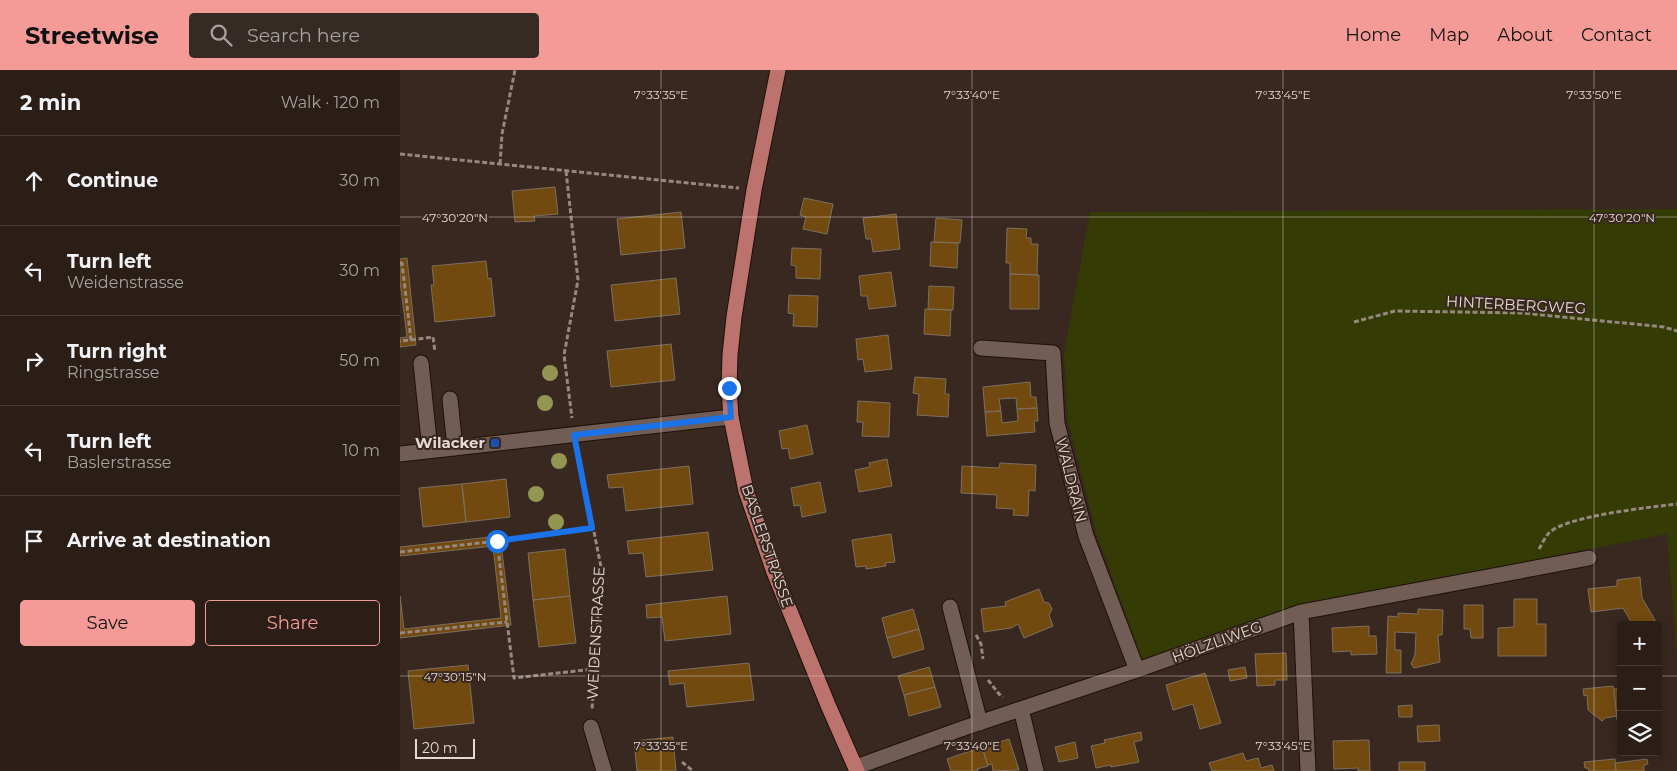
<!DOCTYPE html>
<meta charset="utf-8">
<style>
:root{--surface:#2a1e17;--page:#362b24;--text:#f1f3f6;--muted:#a5a2a1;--line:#463c36;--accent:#f59b97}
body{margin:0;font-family:Montserrat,sans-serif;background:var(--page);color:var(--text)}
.controls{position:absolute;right:15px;bottom:15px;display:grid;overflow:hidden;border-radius:5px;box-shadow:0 2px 12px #0003}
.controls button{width:45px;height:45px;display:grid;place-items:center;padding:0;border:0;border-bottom:1px solid var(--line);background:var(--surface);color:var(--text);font:25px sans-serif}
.scale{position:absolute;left:15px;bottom:12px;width:60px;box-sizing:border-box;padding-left:5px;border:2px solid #e5d9d4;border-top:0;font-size:14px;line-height:18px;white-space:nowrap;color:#e5d9d4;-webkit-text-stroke:4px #38281f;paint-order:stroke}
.stop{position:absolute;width:15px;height:15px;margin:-11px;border:4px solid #1a73e8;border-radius:50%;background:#fff}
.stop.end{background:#1a73e8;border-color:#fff;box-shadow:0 1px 5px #0008}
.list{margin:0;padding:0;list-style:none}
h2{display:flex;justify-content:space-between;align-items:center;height:65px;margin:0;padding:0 20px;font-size:21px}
h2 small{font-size:16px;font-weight:400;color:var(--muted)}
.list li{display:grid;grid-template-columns:32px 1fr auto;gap:15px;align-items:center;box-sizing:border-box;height:90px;padding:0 20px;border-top:1px solid var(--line)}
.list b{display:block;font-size:19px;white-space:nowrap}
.list p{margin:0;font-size:16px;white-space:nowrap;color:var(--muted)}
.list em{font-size:16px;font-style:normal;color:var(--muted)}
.actions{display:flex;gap:10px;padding:15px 20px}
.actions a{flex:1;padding:11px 0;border:1px solid var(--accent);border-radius:5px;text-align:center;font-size:18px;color:var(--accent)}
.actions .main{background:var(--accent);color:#111}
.icon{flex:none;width:28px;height:28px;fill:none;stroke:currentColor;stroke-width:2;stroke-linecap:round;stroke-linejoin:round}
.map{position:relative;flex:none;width:1277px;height:701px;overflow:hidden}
header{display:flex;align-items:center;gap:30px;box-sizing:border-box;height:70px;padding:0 25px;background:var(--accent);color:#111}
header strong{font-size:24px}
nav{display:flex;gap:28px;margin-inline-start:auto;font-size:18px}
.search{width:350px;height:45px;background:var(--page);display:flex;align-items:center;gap:12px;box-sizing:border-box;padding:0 18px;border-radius:5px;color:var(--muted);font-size:19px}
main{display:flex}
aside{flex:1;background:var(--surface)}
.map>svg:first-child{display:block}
</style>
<header>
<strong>Streetwise</strong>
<div class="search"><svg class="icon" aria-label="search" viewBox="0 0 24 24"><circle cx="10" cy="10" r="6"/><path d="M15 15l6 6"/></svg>Search here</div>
<nav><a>Home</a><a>Map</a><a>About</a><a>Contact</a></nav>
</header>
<main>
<aside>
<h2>2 min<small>Walk · 120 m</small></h2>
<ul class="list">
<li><svg class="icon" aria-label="ahead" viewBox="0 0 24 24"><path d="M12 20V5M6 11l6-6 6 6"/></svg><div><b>Continue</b></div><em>30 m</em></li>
<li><svg class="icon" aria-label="left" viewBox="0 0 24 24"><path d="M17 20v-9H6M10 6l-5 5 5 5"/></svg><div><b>Turn left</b><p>Weidenstrasse</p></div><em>30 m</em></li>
<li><svg class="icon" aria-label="right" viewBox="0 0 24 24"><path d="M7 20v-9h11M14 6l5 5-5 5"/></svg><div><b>Turn right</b><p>Ringstrasse</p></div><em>50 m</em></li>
<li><svg class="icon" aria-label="left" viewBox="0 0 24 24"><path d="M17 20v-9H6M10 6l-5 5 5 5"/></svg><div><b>Turn left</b><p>Baslerstrasse</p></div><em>10 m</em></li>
<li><svg class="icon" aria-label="arrive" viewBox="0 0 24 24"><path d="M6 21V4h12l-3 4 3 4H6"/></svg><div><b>Arrive at destination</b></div></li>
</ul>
<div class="actions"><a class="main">Save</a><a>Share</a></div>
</aside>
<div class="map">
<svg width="1277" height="701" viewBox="0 0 1277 701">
<rect width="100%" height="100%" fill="#38281f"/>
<path fill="#353b05" d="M1277,139V586L1267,464L903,535L743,591L696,462L668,351L664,283L690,142Z"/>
<path fill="#724a10" stroke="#7d6f5f" d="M155,117L158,144L134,146L135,151L115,152L112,121Z
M404,128L433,134L427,164L403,159L406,147L400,145Z
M281,142L285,178L221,185L217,149Z
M496,144L500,179L473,182L471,169H466L463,148Z
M536,148L562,150L560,173L534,172Z
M607,158L627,159L626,168H631V174H638L637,205L610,204V193H606Z
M531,172L558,173L557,198L530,196Z
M392,178L421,179L420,209L396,208V196L391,195Z
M7,188L16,275L0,277V268L7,267L0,211V189Z
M86,191L88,209L91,208L95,246L35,252L31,215H34L32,196Z
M491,202L496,236L469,239L467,226H461L459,206Z
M610,204L639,205V239H610Z
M276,208L280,244L215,251L211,215Z
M529,216L554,217L553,240L528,239Z
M389,225L418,226L417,257L393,256L394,244L388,243Z
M525,239L551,240L550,266L524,264Z
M488,265L492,299L465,302L463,289L458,290L456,269Z
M271,274L275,310L211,317L207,281Z
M515,307L546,309L545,324H549L548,347L517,345L519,324L513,323Z
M630,312L631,327H636L637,338L617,339L616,328L599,329L601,341L585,342L583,317Z
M458,331L490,333L489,367L462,366L463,352H457Z
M637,338L638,351H634L635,362L587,366L585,342L601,341L602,353L618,351L617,339Z
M407,355L413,384L390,389L388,378L382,379L379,361Z
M487,389L492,416L459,422L455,400L470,397L469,393Z
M600,393L636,395L635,421L629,420L628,446L613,445L614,439L596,438L597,425L561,423L562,396L599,398Z
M289,396L293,434L226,441L223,417L209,418L207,405Z
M106,409L110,447L66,452L62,414Z
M420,412L426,442L402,447L400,435L394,436L391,418Z
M62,414L66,452L23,457L19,418Z
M308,462L313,500L246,507L243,483L229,484L227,471Z
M491,464L495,492L485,493L486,496L466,499V496L456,497L452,470Z
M100,466L111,555L0,568V526L4,559L101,548L93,476L0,486V477Z
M165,479L170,526L133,530L128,483Z
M1240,507L1242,528L1258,555H1233L1223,538L1191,542L1188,519L1217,516V510Z
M639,519L644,532L649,533L652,539L649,545L653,556L624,568L618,554L611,558L584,562L581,539L606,536L605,532Z
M170,526L176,573L139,577L133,530Z
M327,526L331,564L265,571L262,547L247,548L246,535Z
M1114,529H1137V554H1146V586H1098V558L1114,557Z
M1064,535H1083V568H1071L1070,559H1064Z
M513,539L519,559L487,568L482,548Z
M1018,539L1043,540L1042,565H1038L1040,592L1014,598L1011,594L1015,585L1016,563L995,562V580H1001V603H986L988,546L998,547V543L1018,544Z
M969,556V566H976L977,584L951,585V581L933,582L932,558Z
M519,559L524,579L493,588L487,568Z
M886,583L887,610H875V615L857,616L855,584Z
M349,593L354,630L287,637L284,613L270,615L268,601Z
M68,595L74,653L14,659L8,601Z
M529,597L535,617L504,625L498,606Z
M845,597L847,608L830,611L828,600Z
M805,603L821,653L800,659L793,634L773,640L766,615Z
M1213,616L1217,646L1205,648L1202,651L1188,640L1187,625L1184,626L1183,619Z
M535,617L541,637L509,646L504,625Z
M1221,618V649L1217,650L1214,619Z
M1012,635V647H999L998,636Z
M1039,655L1040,671L1018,672L1017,656Z
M741,662L742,670L734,672L739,692L711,697V695L696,698L691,676L705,673L704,670Z
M273,667L276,701H237L234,671Z
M609,669L619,700L593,701L592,694L588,695L582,677Z
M969,670L970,701H958V698L934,699L933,671Z
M675,672L678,688L659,692L655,677Z
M582,677L588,696L577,699L578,701H551L547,689Z
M843,683L846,691L858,688L861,698L872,695L874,701H812L809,693Z
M1215,689L1216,701H1189L1188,698H1185L1184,692Z
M1247,689L1248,694L1244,695V701H1216L1215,693Z
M999,692H1025V701H999Z"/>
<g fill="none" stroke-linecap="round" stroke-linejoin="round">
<g stroke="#1f1009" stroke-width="17">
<path id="minor" d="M581,278L653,283L657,353L686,466L737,600
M21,293L30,380
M50,329L55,378
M0,384L331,347
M550,537L580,653
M901,542L908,701
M621,639L636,701
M191,657L204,701
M456,697L564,658L737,600L901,542L1189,488"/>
</g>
<g stroke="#1f1009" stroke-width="17">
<path id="major" d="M378,0L354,120L334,247L330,285L329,318L331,347L346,421L374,502L428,635L457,701"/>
</g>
<path stroke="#968881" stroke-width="3" stroke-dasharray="5 2.5" stroke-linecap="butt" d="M0,84L339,118
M100,94L102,64L115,0
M166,101L178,210L164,285L172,348
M0,193H2L11,270L0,271
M954,252L995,241L1122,243L1264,257L1277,261
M11,270L33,267L35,282
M178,381L201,497L192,640
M97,471L192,458
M1139,479C1142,474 1145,467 1149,463C1165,446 1252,437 1277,434
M0,482L97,471L114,608L194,599
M0,563L107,552
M576,565L581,574L583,589
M588,610L599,624L603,627
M282,692L293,701"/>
<use href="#minor" stroke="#715d54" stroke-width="15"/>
<use href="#major" stroke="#bc736e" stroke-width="15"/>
</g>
<g fill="#939553">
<circle cx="150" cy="303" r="8"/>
<circle cx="145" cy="333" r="8"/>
<circle cx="159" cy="391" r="8"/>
<circle cx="136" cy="424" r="8"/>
<circle cx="156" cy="452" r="8"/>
</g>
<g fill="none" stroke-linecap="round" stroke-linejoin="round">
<path stroke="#1a73e8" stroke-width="6" d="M97,471L192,458L174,365L331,347L329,318"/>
</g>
<path fill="none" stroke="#e5d9d4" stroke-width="1" stroke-opacity="0.45" d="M261,0V701M572,0V701M883,0V701M1194,0V701M0,147H1277M0,606H1221M1258,606H1277"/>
<rect fill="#1a4fb4" stroke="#38281f" stroke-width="2" x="90" y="368" width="10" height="10" rx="2.5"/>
<g text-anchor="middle" stroke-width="4" stroke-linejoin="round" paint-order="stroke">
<g font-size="15" fill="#e5d9d4" stroke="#38281f">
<text transform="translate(1116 235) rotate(3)" y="5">HINTERBERGWEG</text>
<text transform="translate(671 410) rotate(76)" y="5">WALDRAIN</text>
<text transform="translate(367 476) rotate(71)" y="5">BASLERSTRASSE</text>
<text transform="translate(196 563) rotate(-87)" y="5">WEIDENSTRASSE</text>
<text transform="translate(817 572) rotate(-20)" y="5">HÖLZLIWEG</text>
</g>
<g font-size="15" font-weight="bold" fill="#e5d9d4" stroke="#38281f" text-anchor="end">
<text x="85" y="378">Wilacker</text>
</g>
</g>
<g font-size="12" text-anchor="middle" fill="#e5d9d4" stroke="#38281f" stroke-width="4" stroke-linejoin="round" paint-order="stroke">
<text x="261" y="29">7°33'35"E</text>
<text x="572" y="29">7°33'40"E</text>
<text x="883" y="29">7°33'45"E</text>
<text x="1194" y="29">7°33'50"E</text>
<text x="55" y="152">47°30'20"N</text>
<text x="1222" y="152">47°30'20"N</text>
<text x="55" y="611">47°30'15"N</text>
<text x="261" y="680">7°33'35"E</text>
<text x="572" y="680">7°33'40"E</text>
<text x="883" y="680">7°33'45"E</text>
</g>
</svg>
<div class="controls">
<button>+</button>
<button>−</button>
<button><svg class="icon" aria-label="layers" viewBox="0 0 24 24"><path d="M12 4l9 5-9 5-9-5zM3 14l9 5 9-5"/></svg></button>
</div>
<div class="scale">20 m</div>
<div class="stop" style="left:97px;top:471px"></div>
<div class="stop end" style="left:329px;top:318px"></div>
</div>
</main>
